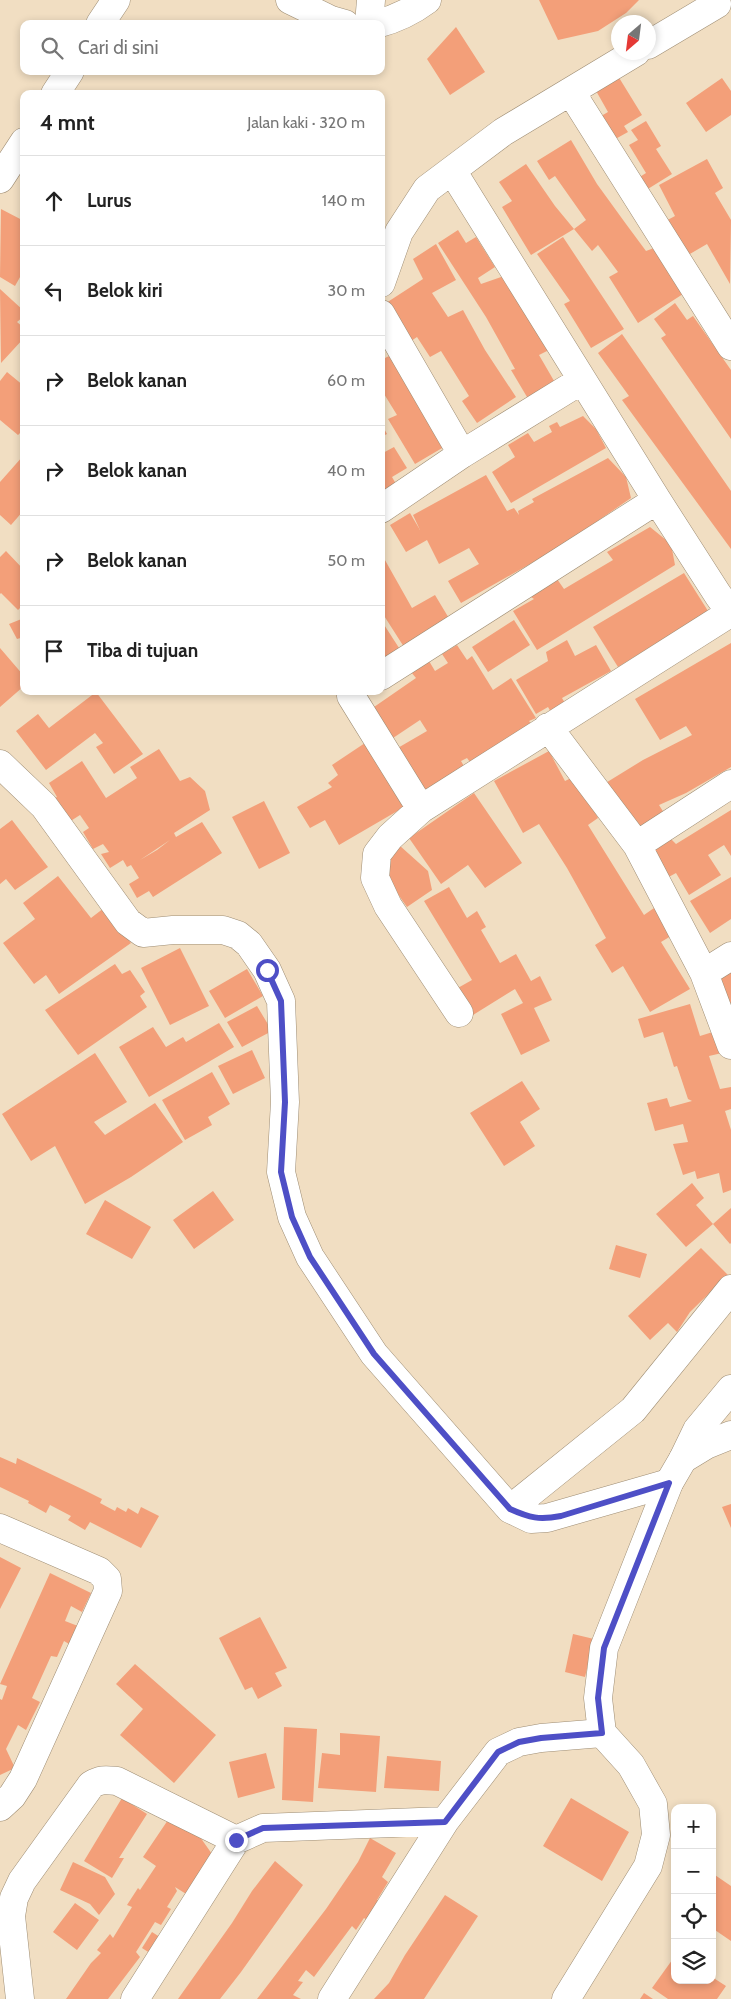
<!DOCTYPE html>
<html lang="id">
<meta charset="utf-8">
<style>
:root{--surface:#fff;--page:#f6f6f6;--text:#222;--muted:#767676;--line:#e0e0e0}
body{margin:0;font-family:Cabin,sans-serif;background:var(--page);color:var(--text)}
.controls{position:absolute;right:15px;bottom:15px;display:grid;overflow:hidden;border-radius:10px;box-shadow:0 2px 8px #0003}
.controls button{width:45px;height:45px;display:grid;place-items:center;padding:0;border:0;border-bottom:1px solid var(--line);background:var(--surface);color:var(--text);font:25px sans-serif}
.compass{position:absolute;left:611px;top:15px;width:45px;height:45px;border-radius:50%;background:var(--surface);box-shadow:0 2px 8px #0003;rotate:208deg}
.stop{position:absolute;width:15px;height:15px;margin:-11px;border:4px solid #4e4fc6;border-radius:50%;background:#fff}
.stop.end{background:#4e4fc6;border-color:#fff;box-shadow:0 1px 5px #0008}
.list{margin:0;padding:0;list-style:none}
h2{display:flex;justify-content:space-between;align-items:center;height:65px;margin:0;padding:0 20px;font-size:21px}
h2 small{font-size:16px;font-weight:400;color:var(--muted)}
.list li{display:grid;grid-template-columns:32px 1fr auto;gap:15px;align-items:center;box-sizing:border-box;height:90px;padding:0 20px;border-top:1px solid var(--line)}
.list b{display:block;font-size:19px;white-space:nowrap}
.list em{font-size:16px;font-style:normal;color:var(--muted)}
.icon{flex:none;width:28px;height:28px;fill:none;stroke:currentColor;stroke-width:2;stroke-linecap:round;stroke-linejoin:round}
.map{position:relative;flex:none;width:731px;height:1999px;overflow:hidden}
.search{position:absolute;background:var(--surface);box-shadow:0 2px 8px #0003;left:20px;top:20px;width:365px;height:55px;display:flex;align-items:center;gap:12px;box-sizing:border-box;padding:0 18px;border-radius:10px;color:var(--muted);font-size:19px}
.panel{position:absolute;background:var(--surface);box-shadow:0 2px 8px #0003;left:20px;top:90px;width:365px;height:605px;border-radius:10px}
.map>svg:first-child{display:block}
</style>
<div class="map">
<svg width="731" height="1999" viewBox="0 0 731 1999">
<rect width="100%" height="100%" fill="#f1dec2"/>
<path fill="#f39f79" fill-rule="evenodd" d="M539,0H639L626,13L598,31L558,40Z
M456,27L485,72L450,95L427,59Z
M618,76L642,115L624,126L628,132L610,142L596,119L608,112L595,89Z
M722,78L731,91V115L706,132L686,103Z
M646,121L661,146L656,149L672,174L643,192L635,180L646,173L629,145L638,140L631,130Z
M571,140L597,184L626,224L646,251L654,248L683,294L638,323L609,277L618,272L598,245L592,251L574,229L586,220L555,176L549,180L537,161Z
M707,159L723,188L715,193L731,220L730,284L707,244L683,258L662,223L675,216L659,185Z
M526,164L555,206L574,229L531,255L502,207L512,201L499,182Z
M1,209L24,221V270L15,286L0,277Z
M458,230L466,243L476,237L495,267L478,278L481,284L504,276L515,299L523,296L553,348L539,355L557,386L530,402L511,370L515,369L486,317L438,243Z
M563,237L624,329L591,348L564,304L570,301L537,254Z
M436,244L456,280L432,293L448,317L463,310L485,350L516,397L477,423L462,401L469,396L441,351L430,357L417,337L408,343L383,305L423,279L413,259Z
M0,289L24,311V316L17,322L24,328V338L1,363Z
M675,303L687,320L693,316L731,370V439L661,338L666,335L654,319Z
M622,334L731,491V549L622,400L629,396L598,353Z
M395,353L449,444L415,464L388,419L397,415L381,389V360Z
M7,372L24,386V429L18,435L0,420V381Z
M583,416L596,429L606,448L511,503L492,472L515,457L508,445L528,433L534,442L552,432L549,426L557,422L560,427Z
M381,423L387,434L381,437Z
M394,447L407,468L392,477L399,489L381,497V454Z
M23,456L24,510L11,525L0,515V482Z
M608,458L626,477L631,498L599,520L604,530L544,556L461,603L448,581L479,564L469,548L439,564L427,540L406,552L390,525L410,513L420,530L413,515L486,475L507,511L514,508L519,515L518,511L534,502L532,499Z
M650,527L671,544L675,565L537,650L513,611L534,599L531,597L557,579L564,589L613,560L607,552Z
M6,551L24,570V604L18,610L1,593L0,594V557Z
M381,553L412,608L435,595L450,620L404,647L381,611Z
M684,573L708,611L618,667L593,627Z
M24,618V637L17,639L9,624Z
M381,620L401,651L381,664Z
M514,620L530,645L488,672L472,647Z
M567,640L575,656L596,645L611,671L562,698L569,710L555,719L548,707L536,714L516,680L548,661L546,652Z
M731,643V767L686,793L659,805L666,816L635,835L604,784L643,760L692,735L686,726L660,740L635,699Z
M457,645L467,660L472,656L493,690L511,678L536,718L529,721L535,728L473,766L467,758L461,761L469,775L444,779L421,792L396,749L427,731L420,720L387,742L376,725L383,721L374,707L416,678L411,672L429,661L435,671L448,663L442,654Z
M0,648L24,676V686L0,707Z
M96,692L143,754L114,774L96,747L103,743L95,733L46,770L16,731L38,714L49,728Z
M365,743L406,806L339,845L325,820L310,828L297,807L332,787L328,783L338,775L332,765Z
M159,749L180,781L190,777L205,791L210,810L174,833L176,837L202,822L222,853L153,897L149,891L137,898L129,884L139,878L131,865L127,867L123,860L110,868L101,854L109,852L103,844L93,849L83,832L89,828L80,815L66,824L51,800L57,797L49,783L82,761L106,798L137,778L130,767ZM170,840L157,850L140,860Z
M549,751L565,781L575,776L598,818L588,825L644,915L654,908L671,936L661,942L690,989L650,1012L623,966L612,973L595,945L606,938L567,868L539,824L523,833L494,781Z
M474,793L522,863L485,888L468,865L441,884L409,838Z
M264,801L290,853L259,869L232,817Z
M731,810V856L724,845L708,855L721,875L689,895L676,873L665,879L648,851L670,838L676,844Z
M12,820L48,867L15,890L6,879L0,884V829Z
M399,845L428,871L432,890L407,907L381,870Z
M58,876L91,918L104,908L131,943L59,994L46,975L34,984L3,943L35,919L23,903Z
M731,877V919L710,933L690,901Z
M449,887L467,918L477,911L486,927L481,930L500,963L516,954L531,981L540,976L552,1000L534,1008L550,1041L521,1055L501,1014L523,1003L515,989L473,1015L456,989L472,980L424,901Z
M180,948L209,1006L170,1025L141,968Z
M115,964L122,974L130,970L145,992L140,996L147,1007L78,1055L45,1010Z
M731,964V1006L712,979Z
M247,969L263,996L225,1018L209,991Z
M690,1004L700,1036L716,1031L722,1053L709,1056L720,1089L731,1087V1109L725,1111L731,1130V1190L723,1193L719,1173L697,1179L695,1171L683,1175L673,1144L688,1142L683,1124L655,1131L647,1103L667,1098L670,1107L692,1101L688,1099L677,1066L674,1067L663,1032L644,1038L638,1019Z
M257,1006L272,1031L242,1047L227,1022Z
M219,1023L234,1047L149,1097L119,1047L153,1027L166,1047L183,1037L186,1042Z
M252,1050L265,1078L233,1094L218,1066Z
M95,1053L127,1102L94,1122L105,1135L155,1103L183,1142L131,1177L85,1204L55,1146L31,1161L2,1114Z
M212,1072L230,1104L208,1117L212,1125L185,1140L162,1100Z
M522,1081L540,1109L520,1122L535,1146L504,1166L470,1113Z
M692,1183L704,1198L696,1205L713,1224L686,1247L656,1214Z
M213,1191L234,1220L194,1249L173,1220Z
M105,1200L151,1227L132,1259L86,1234Z
M731,1208V1243L730,1244L713,1224Z
M616,1245L647,1254L640,1278L609,1269Z
M701,1248L728,1275L690,1312L677,1332L668,1323L650,1340L628,1316Z
M0,1457L16,1464L17,1458L84,1490L102,1499L100,1503L115,1511L117,1507L126,1512L128,1508L138,1514L141,1507L159,1516L141,1548L90,1522L85,1530L68,1520L71,1516L50,1505L46,1513L28,1503L29,1501L0,1487Z
M731,1504V1528L722,1507Z
M0,1557L21,1568L0,1609Z
M50,1573L91,1593L82,1612L71,1606L65,1621L83,1628L74,1647L64,1641L57,1657L51,1656L32,1698L40,1702L26,1730L18,1725L6,1749L15,1768L0,1775V1699L2,1700L7,1686L0,1684Z
M260,1617L287,1668L275,1673L282,1686L258,1699L252,1687L245,1690L219,1638Z
M573,1634L594,1639L585,1677L565,1672Z
M135,1664L216,1735L174,1783L120,1735L143,1709L116,1684Z
M284,1727L317,1729L313,1802L282,1800Z
M340,1733L380,1736L376,1792L318,1788L322,1753L340,1755Z
M266,1753L275,1788L238,1798L229,1762Z
M387,1756L441,1761L439,1791L384,1788Z
M122,1798L147,1814L119,1858H124L112,1878L84,1861Z
M571,1798L629,1832L602,1881L543,1846Z
M170,1817L200,1837L212,1854L191,1897L175,1887L177,1891L167,1907L171,1909L161,1925L155,1922L136,1952L140,1957L108,1999H66L91,1963L101,1953L97,1950L110,1934L113,1938L132,1907L127,1905L138,1888L140,1890L156,1866L143,1857Z
M370,1838L396,1853L382,1877L388,1882L377,1900L385,1905L373,1924L364,1918L356,1930L352,1926L314,1977L306,1970L298,1981L303,1982L293,1995L301,1999H257L326,1909L358,1862Z
M275,1861L303,1885L241,1972L220,1999H178L232,1923L252,1891Z
M73,1862L105,1877L115,1894L99,1915L90,1904L60,1890Z
M712,1873L731,1886V1941L712,1928Z
M445,1895L478,1916L424,1999H374L389,1983L405,1955Z
M75,1903L99,1920L77,1950L53,1932Z
M152,1932L166,1941L156,1957L142,1948Z
M675,1956V1980H712V1977L726,1986L717,1999H668L652,1988Z
M644,1993L653,1999H640Z"/>
<g fill="none" stroke-linecap="round" stroke-linejoin="round">
<g stroke="#9e8d74" stroke-width="29">
<path id="minor" d="M369,24L371,0
M648,45L717,4
M571,92L731,346
M453,172L657,500L718,595L731,613
M381,283L399,232L427,189L503,132L636,52
M381,314L462,454
M381,509L462,454L582,380
M381,676L657,500
M351,696L421,809
M548,727L637,845L704,973L731,1045
M0,764L44,806L128,922L143,933L173,930H223L238,935L249,944L267,970L281,1001L285,1102L281,1172L292,1217L310,1257L374,1354L510,1509L531,1519L547,1518L669,1483
M637,845L731,784
M704,973L731,956
M459,1013L388,906L375,878L377,854L390,837L421,809L730,613
M683,1459L697,1430L731,1389
M510,1509L633,1410L731,1289
M0,1528L99,1571L107,1579L108,1591L23,1779L12,1796L0,1807
M236,1840L263,1828L445,1821L498,1752L519,1742L541,1738L602,1733
M20,1999L11,1916L14,1898L22,1881L91,1785C101,1779 106,1780 117,1781L236,1840L135,1999
M332,1999L445,1821"/>
</g>
<g stroke="#9e8d74" stroke-width="29">
<path id="tertiary" d="M290,0L331,20L345,24
M100,24L116,0
M377,24C396,19 411,12 427,0
M55,94L70,71
M0,179L24,142
M566,1999L648,1866L656,1835L653,1804L631,1765L602,1733L598,1698L604,1648L669,1483L683,1459L706,1445L731,1435"/>
</g>
<use href="#minor" stroke="#fff" stroke-width="28"/>
<use href="#tertiary" stroke="#fff" stroke-width="28"/>
</g>
<g fill="none" stroke-linecap="round" stroke-linejoin="round">
<path stroke="#4e4fc6" stroke-width="6" d="M236,1840L263,1828L445,1822L498,1752L519,1742L541,1738L602,1733L598,1698L604,1648L669,1483L561,1516C539,1520 530,1518 510,1509L374,1354L310,1257L292,1217L281,1172L285,1102L281,1001L267,970"/>
</g>
</svg>
<div class="controls">
<button>+</button>
<button>−</button>
<button><svg class="icon" aria-label="locate" viewBox="0 0 24 24"><circle cx="12" cy="12" r="6"/><path d="M12 2v4M12 18v4M2 12h4M18 12h4"/></svg></button>
<button><svg class="icon" aria-label="layers" viewBox="0 0 24 24"><path d="M12 4l9 5-9 5-9-5zM3 14l9 5 9-5"/></svg></button>
</div>
<svg class="compass" viewBox="-18 -18 36 36"><path d="M0-13l5 13h-10z" fill="#e53935"/><path d="M0 13l5-13h-10z" fill="#767676"/></svg>
<div class="stop" style="left:267px;top:970px"></div>
<div class="stop end" style="left:236px;top:1840px"></div>
<div class="search"><svg class="icon" aria-label="search" viewBox="0 0 24 24"><circle cx="10" cy="10" r="6"/><path d="M15 15l6 6"/></svg>Cari di sini</div>
<section class="panel">
<h2>4 mnt<small>Jalan kaki · 320 m</small></h2>
<ul class="list">
<li><svg class="icon" aria-label="ahead" viewBox="0 0 24 24"><path d="M12 20V5M6 11l6-6 6 6"/></svg><div><b>Lurus</b></div><em>140 m</em></li>
<li><svg class="icon" aria-label="left" viewBox="0 0 24 24"><path d="M17 20v-9H6M10 6l-5 5 5 5"/></svg><div><b>Belok kiri</b></div><em>30 m</em></li>
<li><svg class="icon" aria-label="right" viewBox="0 0 24 24"><path d="M7 20v-9h11M14 6l5 5-5 5"/></svg><div><b>Belok kanan</b></div><em>60 m</em></li>
<li><svg class="icon" aria-label="right" viewBox="0 0 24 24"><path d="M7 20v-9h11M14 6l5 5-5 5"/></svg><div><b>Belok kanan</b></div><em>40 m</em></li>
<li><svg class="icon" aria-label="right" viewBox="0 0 24 24"><path d="M7 20v-9h11M14 6l5 5-5 5"/></svg><div><b>Belok kanan</b></div><em>50 m</em></li>
<li><svg class="icon" aria-label="arrive" viewBox="0 0 24 24"><path d="M6 21V4h12l-3 4 3 4H6"/></svg><div><b>Tiba di tujuan</b></div></li>
</ul>
</section>
</div>
